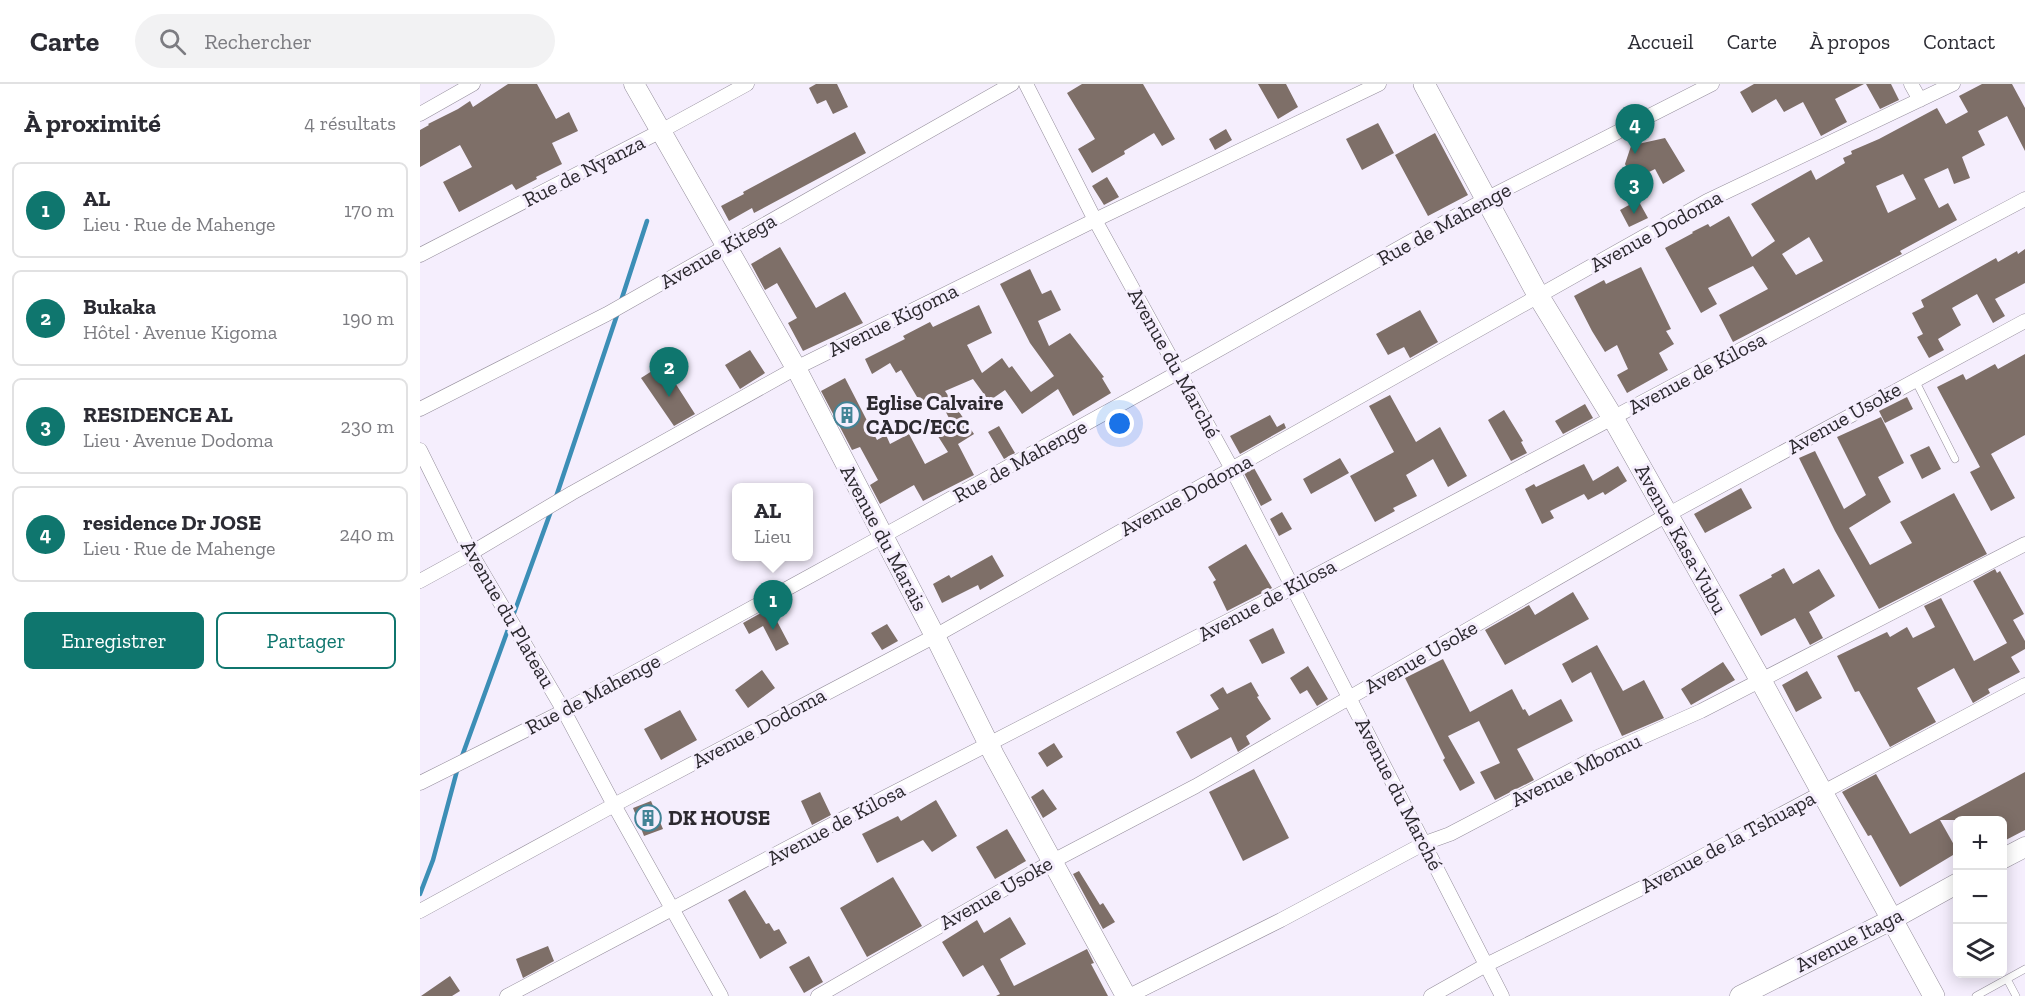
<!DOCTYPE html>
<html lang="fr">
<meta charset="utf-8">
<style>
:root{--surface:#fff;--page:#f2f2f3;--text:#2b2b33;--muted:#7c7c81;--line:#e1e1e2;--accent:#0f766e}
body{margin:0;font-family:"Zilla Slab",serif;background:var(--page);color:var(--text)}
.controls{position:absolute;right:18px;bottom:18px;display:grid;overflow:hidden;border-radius:9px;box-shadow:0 3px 15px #0003}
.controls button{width:54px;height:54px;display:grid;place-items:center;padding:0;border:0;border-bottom:2px solid var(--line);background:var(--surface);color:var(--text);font:30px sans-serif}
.you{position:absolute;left:700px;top:340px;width:21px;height:21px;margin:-15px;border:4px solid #fff;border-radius:50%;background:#1a73e8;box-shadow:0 0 0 9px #1a73e833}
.badge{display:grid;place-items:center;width:39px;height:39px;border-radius:50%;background:var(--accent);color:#fff;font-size:20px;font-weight:700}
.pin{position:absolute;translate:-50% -50px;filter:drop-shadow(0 2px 3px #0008)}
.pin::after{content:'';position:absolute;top:32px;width:21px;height:18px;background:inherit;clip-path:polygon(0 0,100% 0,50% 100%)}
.popup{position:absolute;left:312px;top:399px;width:81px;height:78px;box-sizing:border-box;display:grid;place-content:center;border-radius:9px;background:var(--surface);filter:drop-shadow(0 2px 4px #0005);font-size:20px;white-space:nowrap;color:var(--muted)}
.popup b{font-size:22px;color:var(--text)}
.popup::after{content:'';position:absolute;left:50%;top:100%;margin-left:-12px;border:12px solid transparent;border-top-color:var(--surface)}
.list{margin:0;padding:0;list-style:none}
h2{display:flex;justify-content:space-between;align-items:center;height:78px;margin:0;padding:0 24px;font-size:26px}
h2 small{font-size:20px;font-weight:400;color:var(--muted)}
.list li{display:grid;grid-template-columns:39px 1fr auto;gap:18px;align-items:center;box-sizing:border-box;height:96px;margin:0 12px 12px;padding:0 12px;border:2px solid var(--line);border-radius:9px}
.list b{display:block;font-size:22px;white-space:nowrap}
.list p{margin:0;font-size:20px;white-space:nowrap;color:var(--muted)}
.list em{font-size:20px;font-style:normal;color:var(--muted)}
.actions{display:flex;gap:12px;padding:18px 24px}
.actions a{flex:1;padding:14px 0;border:2px solid var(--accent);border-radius:9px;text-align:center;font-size:21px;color:var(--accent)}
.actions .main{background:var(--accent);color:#fff}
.icon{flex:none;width:33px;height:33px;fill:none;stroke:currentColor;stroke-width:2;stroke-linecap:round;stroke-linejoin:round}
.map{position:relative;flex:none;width:1605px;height:912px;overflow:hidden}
header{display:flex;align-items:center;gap:36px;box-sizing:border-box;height:84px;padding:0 30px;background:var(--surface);border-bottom:2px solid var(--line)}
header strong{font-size:28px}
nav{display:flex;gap:33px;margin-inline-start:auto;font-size:21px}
.search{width:420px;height:54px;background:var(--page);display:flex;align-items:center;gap:15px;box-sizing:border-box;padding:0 21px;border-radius:33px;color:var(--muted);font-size:22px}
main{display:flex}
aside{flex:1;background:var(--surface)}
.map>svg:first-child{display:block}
</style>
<header>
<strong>Carte</strong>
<div class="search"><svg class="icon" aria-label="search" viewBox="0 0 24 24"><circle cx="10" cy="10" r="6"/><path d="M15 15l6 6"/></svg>Rechercher</div>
<nav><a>Accueil</a><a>Carte</a><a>À propos</a><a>Contact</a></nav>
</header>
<main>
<aside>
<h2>À proximité<small>4 résultats</small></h2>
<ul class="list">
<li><span class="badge">1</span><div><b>AL</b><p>Lieu · Rue de Mahenge</p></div><em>170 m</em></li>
<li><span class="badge">2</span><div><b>Bukaka</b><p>Hôtel · Avenue Kigoma</p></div><em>190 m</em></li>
<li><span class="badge">3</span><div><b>RESIDENCE AL</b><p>Lieu · Avenue Dodoma</p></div><em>230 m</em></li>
<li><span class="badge">4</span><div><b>residence Dr JOSE</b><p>Lieu · Rue de Mahenge</p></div><em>240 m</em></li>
</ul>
<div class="actions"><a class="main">Enregistrer</a><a>Partager</a></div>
</aside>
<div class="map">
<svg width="1605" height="912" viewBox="0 0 1605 912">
<rect width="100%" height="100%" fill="#f5eefd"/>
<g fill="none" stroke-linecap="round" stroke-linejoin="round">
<path stroke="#3c8eb6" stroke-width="4.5" d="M200,220L227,137
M135,416L198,228
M41,675L131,427
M0,810L13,776L38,683"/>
</g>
<path fill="#7e6f68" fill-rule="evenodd" d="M88,0H117L136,35L149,28L158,47L132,59L142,80L116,93L117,95L96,106L92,100L39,128L23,98L52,83L40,61L0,83V46L9,41L8,40L38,25L50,17L53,23Z
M396,0H417L428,23L413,30L406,16L397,20L389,4Z
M662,0H723L755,55L742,62L734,49L704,67L705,70L672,89L658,65L675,55L647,9Z
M838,0H866L878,23L858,35Z
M1334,0H1444L1415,15L1427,38L1401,52L1383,18L1364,28L1356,15L1332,29L1320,8Z
M1446,0H1471L1479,16L1460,25Z
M1562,0H1592L1605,24V67L1587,32L1558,47L1565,61L1542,73L1550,94L1534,100L1528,84L1504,95L1519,124L1528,119L1537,136L1480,167L1482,170L1313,258L1299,231L1348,205L1333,182L1288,204L1297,220L1281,229L1245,164L1273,149L1272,148L1288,140L1290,143L1309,132L1332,173L1355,157L1331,120L1391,86L1396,96L1425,79L1423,74L1432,70L1431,67L1459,55L1517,24L1526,40L1548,28L1539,12ZM1483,90L1496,115L1468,129L1456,102ZM1389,153L1403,177L1376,191L1362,170Z
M958,39L974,69L942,86L926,55Z
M806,45L812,56L795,66L789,55Z
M435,48L446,69L334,129L332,124L309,137L301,122L324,110L323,108Z
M1015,49L1048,111L1008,132L975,71Z
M1245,54L1265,87L1243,100L1235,85L1213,96L1205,80L1212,59L1218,60Z
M687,93L699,113L684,121L672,102Z
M1218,116L1228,134L1209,143L1200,126Z
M360,163L396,224L425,208L443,239L383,267L368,239L377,234L357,199L345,206L331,180Z
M1605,165V199L1575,215L1585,232L1573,239L1557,210L1532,224L1541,241L1518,255L1524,266L1509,274L1497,253L1503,250L1492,229L1504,223L1501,216L1576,174L1578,178L1597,167L1598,170Z
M1221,183L1251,245L1246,247L1254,260L1239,269L1248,286L1207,309L1197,291L1208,285L1197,261L1185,268L1172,247L1154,212L1184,196L1186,200Z
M610,185L622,210L631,206L641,226L618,237L629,262L650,249L684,293L682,294L691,309L653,332L638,305L602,330L585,306L569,317L553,295L525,307L554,350L538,360L554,391L503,417L494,401L460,420L450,401L458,396L440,363L432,366L401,307L425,294L457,356L466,351L470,360L489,350L505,380L528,368L514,346L530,336L516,309L500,318L481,286L476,289L470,279L452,290L445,275L485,255L483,252L510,238L513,243L559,221L572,249L547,261L562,289L582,274L589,284L592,282L611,308L634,292L610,259L580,200Z
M1000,226L1018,258L990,274L984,263L968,271L956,250Z
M330,266L345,289L320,305L305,281Z
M1605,270V351L1571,370L1595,414L1571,427L1550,388L1560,383L1517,303L1543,290L1546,296L1575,280L1578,285Z
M243,280L275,330L254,342L221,294Z
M970,311L996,358L1020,343L1047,392L1028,403L1013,375L986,391L997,412L973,424L975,427L955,438L930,392L974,368L949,322Z
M1487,313L1493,325L1465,339L1459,327Z
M1165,320L1173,334L1143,350L1135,337Z
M1084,326L1103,357L1101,358L1107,369L1091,377L1068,336Z
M850,331L857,343L864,339L866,344L820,370L810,352Z
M1461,333L1484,379L1458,393L1471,418L1429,444L1450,481L1492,459L1480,438L1534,409L1567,470L1459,525L1415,447L1379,374L1395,367L1424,425L1446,411L1417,353Z
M579,342L595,369L584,375L568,348Z
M1509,362L1521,385L1502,395L1490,371Z
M920,374L929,389L891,410L883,395Z
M1164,380L1173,397L1198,382L1207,397L1185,411L1183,408L1168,416L1164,410L1130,427L1134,434L1122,440L1105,405L1114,400L1116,403Z
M834,384L852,416L841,422L824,389Z
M1321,404L1332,424L1285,449L1274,430Z
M862,428L872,445L859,452L850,435Z
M826,460L852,504L807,527L793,498L796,496L788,483Z
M572,471L584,492L560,506L558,501L522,519L513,500L529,491L531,494Z
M1364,484L1373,500L1399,485L1415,512L1389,528L1403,554L1390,561L1375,534L1341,552L1319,511L1352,493L1351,491Z
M1575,485L1577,489L1580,487L1604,530L1593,536L1605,557V565L1591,573L1600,588L1568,605L1570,609L1553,619L1534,584L1497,604L1516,638L1470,663L1439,607L1435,608L1417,572L1467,548L1470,553L1487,543L1493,554L1515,543L1504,522L1521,514L1554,577L1587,559L1553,497Z
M1153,508L1169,535L1085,581L1065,546L1109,521L1115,531Z
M350,524L369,560L356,567L343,542L329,550L323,539Z
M467,540L478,557L462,566L451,549Z
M853,544L865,569L842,580L829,556Z
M1177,561L1203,607L1224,596L1244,634L1202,652L1171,588L1152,599L1142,580Z
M1023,575L1050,628L1092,605L1103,626L1105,625L1109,632L1141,615L1153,637L1097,665L1114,696L1075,716L1060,688L1080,679L1059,637L1028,652L1055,699L1040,707L1023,676L1025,674L985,594Z
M1303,578L1315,596L1271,621L1261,605Z
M888,582L908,615L897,622L887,606L880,610L870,594Z
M342,586L355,604L328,624L315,606Z
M1387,587L1402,614L1376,628L1362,601Z
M831,598L839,612L837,613L851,635L826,652L830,660L818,668L811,653L771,675L756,648L799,625L790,611L803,603L807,610Z
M260,626L277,656L241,676L224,645Z
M634,659L643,673L627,683L618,669Z
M834,685L869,754L823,777L789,708Z
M1605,688V746L1582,758V736H1520L1538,768L1480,803L1451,751L1448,752L1422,708L1456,690L1490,750Z
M623,705L637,725L623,734L611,713Z
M400,708L411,731L392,741L381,717Z
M516,716L537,752L512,768L503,756L457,779L442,750L478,732L481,737Z
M231,717L243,745L224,752L213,724Z
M587,745L606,777L575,795L556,763Z
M659,787L680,821L683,819L695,838L683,845L653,790Z
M473,793L502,842L447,873L420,824Z
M325,806L346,840L349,839L354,847L359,845L367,859L340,875L308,816Z
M590,833L606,860L580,875L594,902L667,865L674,879L671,880L688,912H576L580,910L563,881L543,893L522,858L557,836L564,849Z
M128,862L134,877L103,894L96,875Z
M389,872L403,898L384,909L369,883Z
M30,892L40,907L32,912H1Z"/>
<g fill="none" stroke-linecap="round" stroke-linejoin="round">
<g stroke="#948d9b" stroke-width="8">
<path id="lane" d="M1495,296L1535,375
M1587,895L1596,912
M1556,912L1605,885"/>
</g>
<g stroke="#948d9b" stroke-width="15">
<path id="street" d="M606,0L675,136L812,385L1082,912
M1491,0L1500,16
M0,30L53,0
M0,171L241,47L327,0
M0,325L187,230L592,0
M0,366L51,469L144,627L194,721L301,912
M0,497L51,469L152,409L376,284L675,136L959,0
M0,699L144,627L463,452L759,288L1066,115L1292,0
M0,827L194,721L515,552L1287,117L1533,0
M87,912L413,740L874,503L1605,115
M398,912L633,777L776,702L1247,431L1605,237
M709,912L861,836L1005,759L1030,750L1173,675L1281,627L1605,460
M1011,912L1066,881L1230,800L1605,601"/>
</g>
<g stroke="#948d9b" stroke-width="21">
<path id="secondary" d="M214,0L376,284L515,552L574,671L706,912
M1582,775L1605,763
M1320,912L1471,836L1538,799"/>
</g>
<g stroke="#948d9b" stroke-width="22">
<path id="primary" d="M1004,0L1119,213L1193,334L1340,595L1514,912"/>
</g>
<use href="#lane" stroke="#fff" stroke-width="7"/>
<use href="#street" stroke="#fff" stroke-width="14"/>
<use href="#secondary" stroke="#fff" stroke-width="20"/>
<use href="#primary" stroke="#fff" stroke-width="21"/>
</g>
<defs>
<g id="building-ring" transform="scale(1.35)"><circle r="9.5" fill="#f5eefd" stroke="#428396" stroke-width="1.5"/><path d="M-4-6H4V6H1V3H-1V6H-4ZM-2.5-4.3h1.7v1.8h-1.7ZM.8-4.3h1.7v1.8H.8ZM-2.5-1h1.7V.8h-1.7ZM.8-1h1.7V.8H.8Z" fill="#428396"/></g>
</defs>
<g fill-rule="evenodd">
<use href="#building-ring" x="427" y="331"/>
<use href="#building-ring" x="228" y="734"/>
</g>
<g text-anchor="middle" stroke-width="6" stroke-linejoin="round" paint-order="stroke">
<g font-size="21" fill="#2c292f" stroke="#f5eefd">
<text transform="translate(164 87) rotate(-27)" y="7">Rue de Nyanza</text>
<text transform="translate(1024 140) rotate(-29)" y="7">Rue de Mahenge</text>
<text transform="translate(1236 147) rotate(-29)" y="7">Avenue Dodoma</text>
<text transform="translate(298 167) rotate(-30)" y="7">Avenue Kitega</text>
<text transform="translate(473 236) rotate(-26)" y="7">Avenue Kigoma</text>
<text transform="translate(754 279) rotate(61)" y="7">Avenue du Marché</text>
<text transform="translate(1277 289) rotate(-28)" y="7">Avenue de Kilosa</text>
<text transform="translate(1424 334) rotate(-29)" y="7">Avenue Usoke</text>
<text transform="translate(600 377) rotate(-29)" y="7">Rue de Mahenge</text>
<text transform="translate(766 411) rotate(-29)" y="7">Avenue Dodoma</text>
<text transform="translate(464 454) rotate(62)" y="7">Avenue du Marais</text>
<text transform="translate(1261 455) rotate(61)" y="7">Avenue Kasa-Vubu</text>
<text transform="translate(847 516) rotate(-28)" y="7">Avenue de Kilosa</text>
<text transform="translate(88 530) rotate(60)" y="7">Avenue du Plateau</text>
<text transform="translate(1001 573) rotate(-30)" y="7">Avenue Usoke</text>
<text transform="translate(173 610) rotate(-28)" y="7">Rue de Mahenge</text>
<text transform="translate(339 644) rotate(-28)" y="7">Avenue Dodoma</text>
<text transform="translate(1156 686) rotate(-26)" y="7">Avenue Mbomu</text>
<text transform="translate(979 710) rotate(63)" y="7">Avenue du Marché</text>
<text transform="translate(416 740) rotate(-28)" y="7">Avenue de Kilosa</text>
<text transform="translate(1308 758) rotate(-28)" y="7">Avenue de la Tshuapa</text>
<text transform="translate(576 809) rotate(-30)" y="7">Avenue Usoke</text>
<text transform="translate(1429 856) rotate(-27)" y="7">Avenue Itaga</text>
</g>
<g font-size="21" font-weight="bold" fill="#2c292f" stroke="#f5eefd" text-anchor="start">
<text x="446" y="326">Eglise Calvaire<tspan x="446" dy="24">CADC/ECC</tspan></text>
<text x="248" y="741">DK HOUSE</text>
</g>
</g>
</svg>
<div class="controls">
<button>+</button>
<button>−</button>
<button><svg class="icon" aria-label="layers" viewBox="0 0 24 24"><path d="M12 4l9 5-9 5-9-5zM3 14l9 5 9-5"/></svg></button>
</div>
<div class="you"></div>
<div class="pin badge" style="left:353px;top:546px">1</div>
<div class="popup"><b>AL</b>Lieu</div>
<div class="pin badge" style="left:249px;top:313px">2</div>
<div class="pin badge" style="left:1214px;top:130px">3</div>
<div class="pin badge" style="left:1215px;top:70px">4</div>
</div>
</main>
